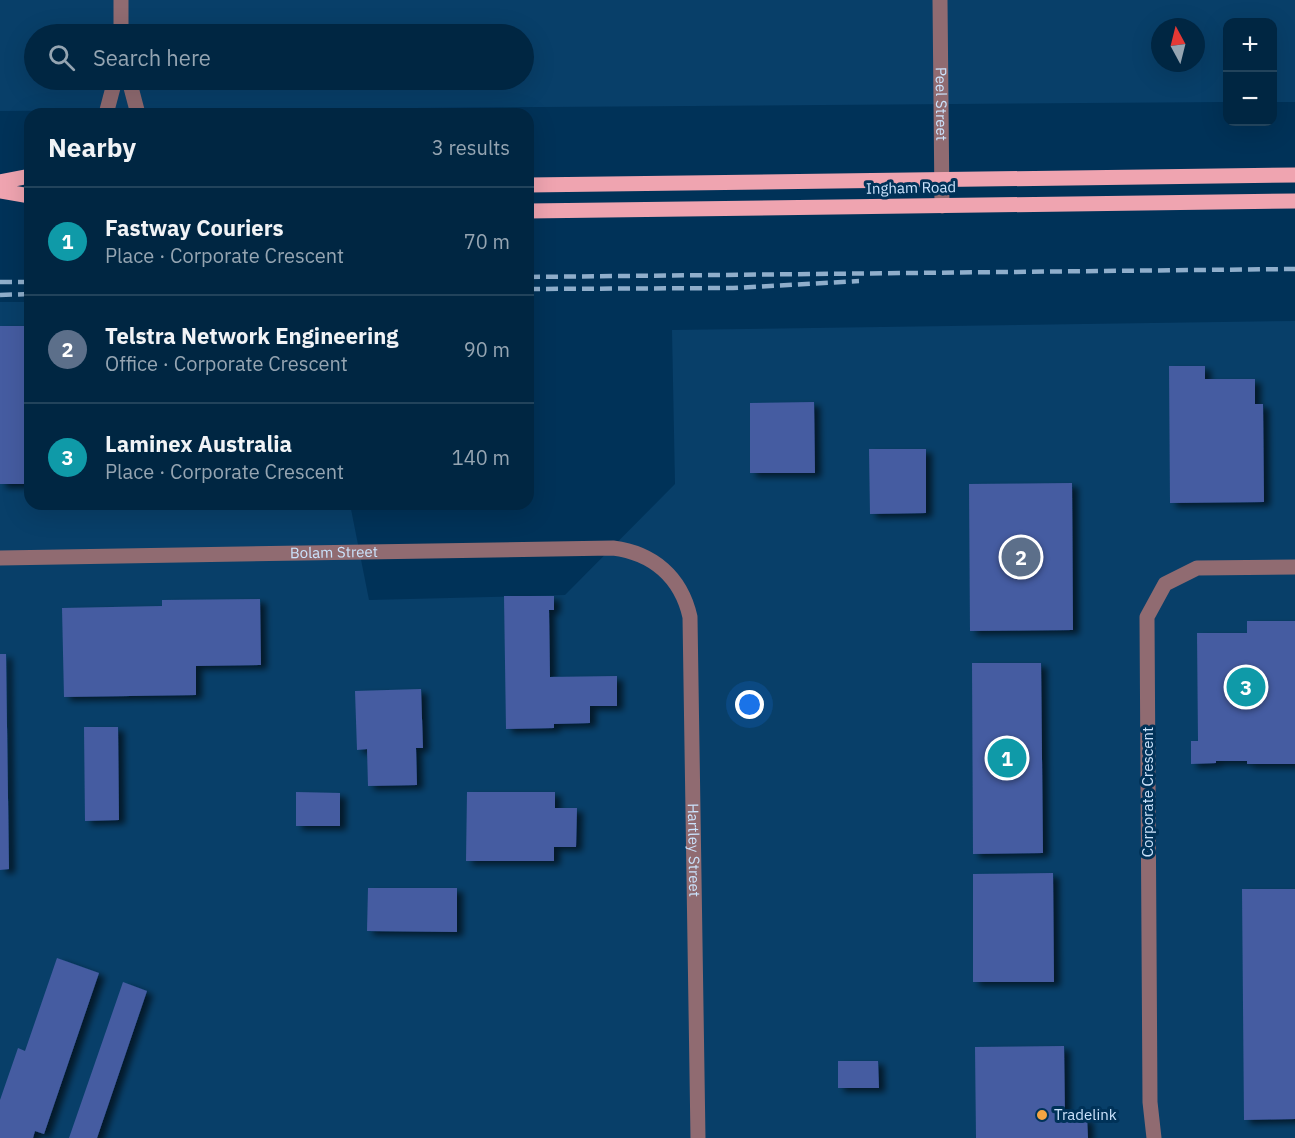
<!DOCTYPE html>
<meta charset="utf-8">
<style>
:root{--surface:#002642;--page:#0e324d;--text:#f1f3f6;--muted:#95a5b2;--line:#22435b;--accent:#f3a442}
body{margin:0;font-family:"IBM Plex Sans",sans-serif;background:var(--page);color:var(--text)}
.controls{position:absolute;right:18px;top:18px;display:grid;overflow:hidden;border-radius:12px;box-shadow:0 6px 24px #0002}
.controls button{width:54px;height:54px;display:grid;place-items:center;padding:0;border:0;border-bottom:2px solid var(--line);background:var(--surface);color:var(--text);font:30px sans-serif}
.compass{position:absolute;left:1151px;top:18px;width:54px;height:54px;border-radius:50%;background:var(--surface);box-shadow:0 6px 24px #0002;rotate:353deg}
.you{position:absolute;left:750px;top:705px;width:21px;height:21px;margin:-15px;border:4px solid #fff;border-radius:50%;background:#1a73e8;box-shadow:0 0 0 9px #1a73e833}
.badge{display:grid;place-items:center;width:39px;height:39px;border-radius:50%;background:var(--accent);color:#fff;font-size:20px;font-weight:700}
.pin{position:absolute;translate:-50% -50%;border:3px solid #fff;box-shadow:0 2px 6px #0006}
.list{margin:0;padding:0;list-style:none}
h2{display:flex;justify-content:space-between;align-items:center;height:78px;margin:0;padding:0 24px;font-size:26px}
h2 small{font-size:20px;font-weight:400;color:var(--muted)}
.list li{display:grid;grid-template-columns:39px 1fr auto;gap:18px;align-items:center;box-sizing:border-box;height:108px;padding:0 24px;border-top:2px solid var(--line)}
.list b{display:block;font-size:22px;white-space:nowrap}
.list p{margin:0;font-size:20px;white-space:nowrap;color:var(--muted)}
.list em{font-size:20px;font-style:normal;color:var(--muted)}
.icon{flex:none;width:33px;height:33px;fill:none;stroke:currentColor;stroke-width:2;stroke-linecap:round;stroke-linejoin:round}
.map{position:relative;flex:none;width:1295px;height:1138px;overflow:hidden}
.search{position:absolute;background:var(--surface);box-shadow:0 6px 24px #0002;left:24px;top:24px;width:510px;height:66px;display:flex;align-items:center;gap:15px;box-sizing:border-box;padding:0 21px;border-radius:33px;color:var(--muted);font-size:22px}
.panel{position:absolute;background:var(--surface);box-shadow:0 6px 24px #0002;left:24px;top:108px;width:510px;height:402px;border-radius:18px}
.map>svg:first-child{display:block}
</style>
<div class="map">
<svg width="1295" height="1138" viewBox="0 0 1295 1138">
<defs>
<filter id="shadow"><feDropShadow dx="6" dy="4" stdDeviation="3" flood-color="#0009"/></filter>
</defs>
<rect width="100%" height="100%" fill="#003258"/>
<path fill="#083f69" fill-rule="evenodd" d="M0,0H1295V102H1273L1272,22H1228L1227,102L0,111ZM1160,27H1196V63H1160ZM34,34H524V80H34Z
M0,302H30V504H350L369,600L565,595L675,484L672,330L1295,321V1138H0Z"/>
<path fill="#455ca1" filter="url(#shadow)" d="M0,326H30L28,484H0Z
M1169,366H1205V379H1255V404H1263L1264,502L1170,503Z
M814,402L815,473H750V403Z
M869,449H926V513L870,514Z
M1072,483L1073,630L970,631L969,484Z
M504,596H554V610H549L550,677L617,676V706H590V723L554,724V728L506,729Z
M260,599L261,665L196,666V695L64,697L62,608L162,606V600Z
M1247,621H1295V764H1247V761H1216V763L1191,764V741H1198L1197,633H1247Z
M0,654H6L9,869L0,870Z
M972,663H1041L1043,853L973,854Z
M421,689L423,748H416L417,785L368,786L367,749L357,750L355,691Z
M84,727H118L119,820L85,821Z
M296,792L340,793V826H296Z
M467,792H555V808H577L576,847H554V861H466Z
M1053,873L1054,982H973V874Z
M368,888H457V932L367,931Z
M1242,889H1295V1119L1244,1120Z
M57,958L99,973L44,1134L35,1131L33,1138H0V1100L18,1048L25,1051Z
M123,982L147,991L97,1138H69Z
M1064,1046L1065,1118H1087L1088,1138H976L975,1047Z
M838,1061H878L879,1088H838Z"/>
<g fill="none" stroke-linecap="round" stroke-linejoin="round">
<g stroke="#906b71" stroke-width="15">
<path d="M121,0V34"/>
<path id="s1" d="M940,0L942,206"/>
<path d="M129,80L138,114"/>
<path d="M106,114L115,80"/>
<path id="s2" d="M0,558L613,548C653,553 681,577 690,617L698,1138"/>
<path d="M1154,1138L1150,1102L1147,617L1165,584L1197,568L1295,567"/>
</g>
<path stroke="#efa4b0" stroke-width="15" d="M0,182L30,176
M528,185L1295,175
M0,191L30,196
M528,211L1295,201"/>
<path stroke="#8faecb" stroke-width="4.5" stroke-dasharray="12 6" stroke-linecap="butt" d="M528,277L1295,269
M0,282H30
M528,289L733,288L859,281
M0,295L30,294"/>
</g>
<circle fill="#f3a442" stroke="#003258" stroke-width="2" cx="1042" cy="1115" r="6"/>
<g text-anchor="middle" stroke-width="6" stroke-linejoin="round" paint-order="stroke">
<g font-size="15" fill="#cbe3fc" stroke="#003258">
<text dy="5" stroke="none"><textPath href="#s1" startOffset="104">Peel Street</textPath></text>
<text transform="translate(911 188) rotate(-1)" y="5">Ingham Road</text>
<text dy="5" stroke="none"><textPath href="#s2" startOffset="334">Bolam Street</textPath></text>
<text transform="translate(1148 792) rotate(-90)" y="5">Corporate Crescent</text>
<text dy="5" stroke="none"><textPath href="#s2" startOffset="957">Hartley Street</textPath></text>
</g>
<g font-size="15" fill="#cbe3fc" stroke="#003258" text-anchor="start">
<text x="1054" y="1120">Tradelink</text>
</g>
</g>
</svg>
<div class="controls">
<button>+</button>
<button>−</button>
</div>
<svg class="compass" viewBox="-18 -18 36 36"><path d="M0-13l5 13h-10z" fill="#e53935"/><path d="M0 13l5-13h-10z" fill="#95a5b2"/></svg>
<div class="you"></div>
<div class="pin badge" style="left:1007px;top:758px;background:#0f9aa8">1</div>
<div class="pin badge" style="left:1021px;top:557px;background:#5c6f8a">2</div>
<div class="pin badge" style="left:1246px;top:687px;background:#0f9aa8">3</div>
<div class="search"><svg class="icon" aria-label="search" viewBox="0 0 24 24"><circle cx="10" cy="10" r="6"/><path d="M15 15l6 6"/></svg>Search here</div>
<section class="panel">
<h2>Nearby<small>3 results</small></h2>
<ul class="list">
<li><span class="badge" style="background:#0f9aa8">1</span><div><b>Fastway Couriers</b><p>Place · Corporate Crescent</p></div><em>70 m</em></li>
<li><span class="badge" style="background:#5c6f8a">2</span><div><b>Telstra Network Engineering</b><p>Office · Corporate Crescent</p></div><em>90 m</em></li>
<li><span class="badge" style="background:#0f9aa8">3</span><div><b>Laminex Australia</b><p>Place · Corporate Crescent</p></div><em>140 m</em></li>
</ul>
</section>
</div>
